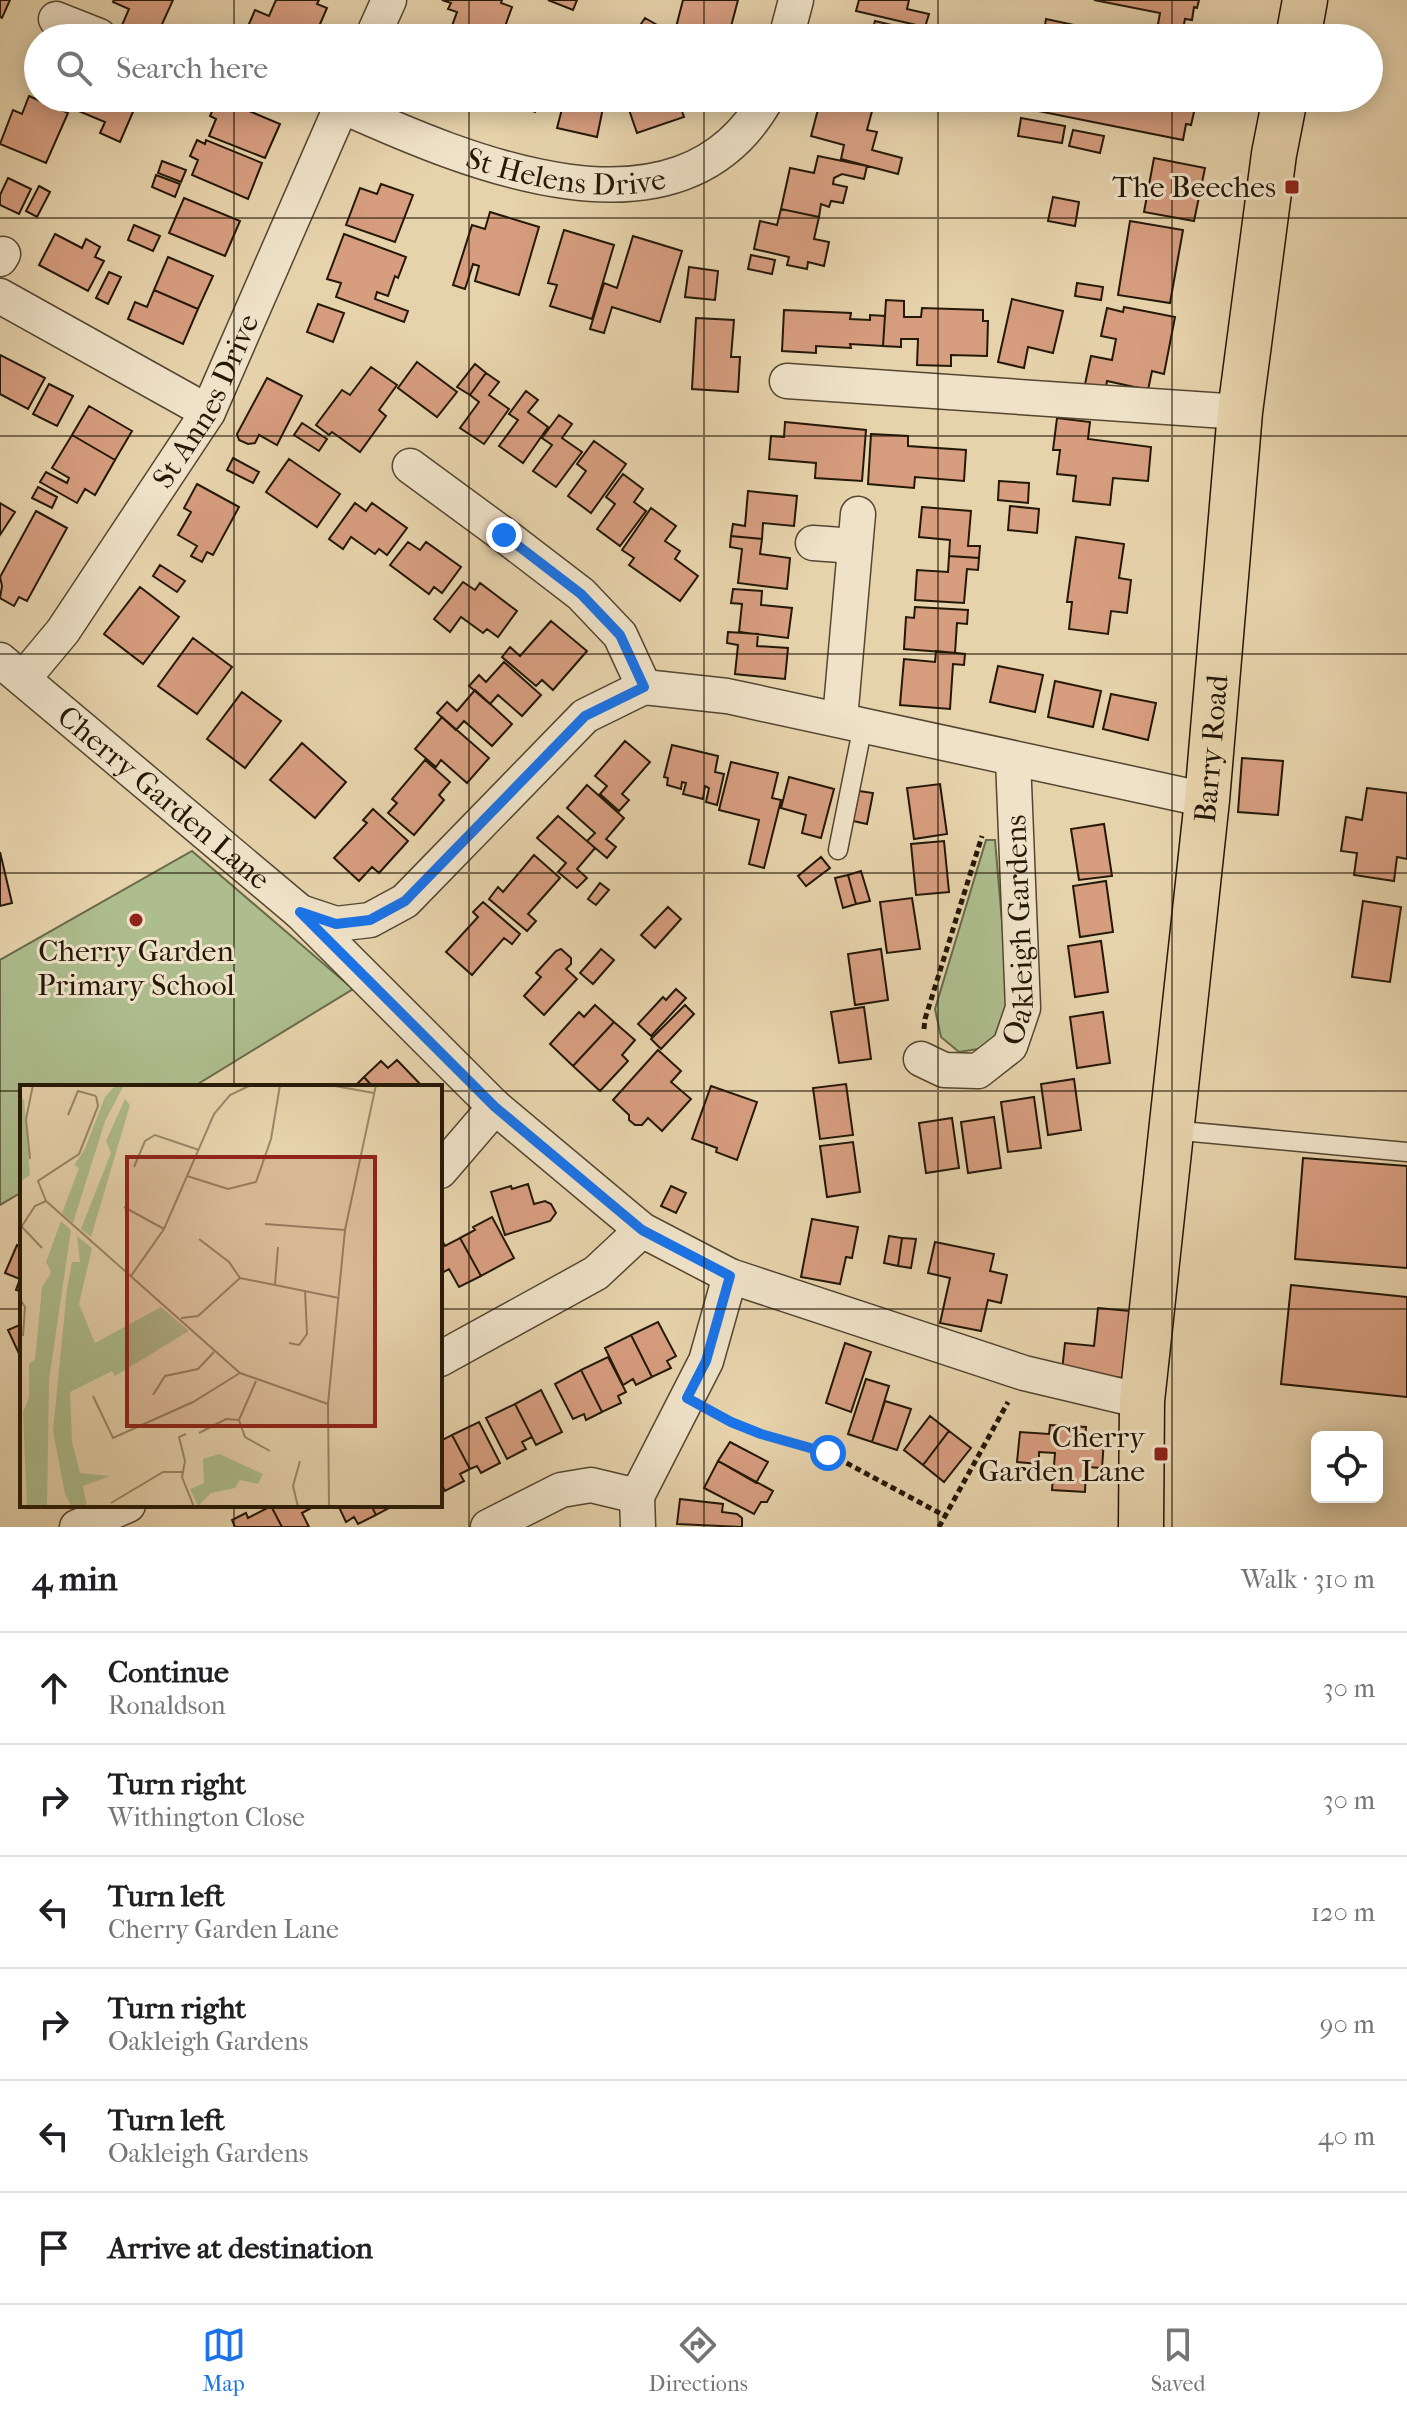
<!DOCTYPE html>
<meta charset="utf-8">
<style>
:root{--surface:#fff;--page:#f2f2f2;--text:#202124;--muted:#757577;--line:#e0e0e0;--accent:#1a73e8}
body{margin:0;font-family:"IM FELL French Canon",serif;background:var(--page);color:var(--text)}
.controls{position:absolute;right:24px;bottom:24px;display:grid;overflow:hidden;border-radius:12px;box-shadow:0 4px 20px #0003}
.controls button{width:72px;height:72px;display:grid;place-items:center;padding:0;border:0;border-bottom:2px solid var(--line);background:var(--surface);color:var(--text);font:40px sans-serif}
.stop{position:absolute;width:24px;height:24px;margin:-18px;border:6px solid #1a73e8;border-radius:50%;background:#fff}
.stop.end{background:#1a73e8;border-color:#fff;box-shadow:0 2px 8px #0008}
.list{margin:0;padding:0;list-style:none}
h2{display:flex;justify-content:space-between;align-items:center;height:104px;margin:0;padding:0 32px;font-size:34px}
h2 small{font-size:26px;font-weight:400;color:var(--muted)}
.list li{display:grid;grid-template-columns:52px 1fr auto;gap:24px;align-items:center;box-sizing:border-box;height:112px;padding:0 32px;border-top:2px solid var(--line)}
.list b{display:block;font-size:30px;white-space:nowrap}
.list p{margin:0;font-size:26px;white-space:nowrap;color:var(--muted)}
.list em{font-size:26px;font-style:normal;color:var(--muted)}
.icon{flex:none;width:44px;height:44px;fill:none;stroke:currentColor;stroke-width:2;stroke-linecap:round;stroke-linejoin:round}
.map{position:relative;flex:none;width:1407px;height:1527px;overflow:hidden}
.search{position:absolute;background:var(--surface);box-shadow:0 4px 20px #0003;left:24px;right:24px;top:24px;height:88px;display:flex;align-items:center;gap:20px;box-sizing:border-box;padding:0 28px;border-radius:44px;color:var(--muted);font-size:30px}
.sheet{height:776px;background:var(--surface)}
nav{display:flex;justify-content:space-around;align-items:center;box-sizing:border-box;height:112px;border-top:2px solid var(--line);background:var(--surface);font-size:22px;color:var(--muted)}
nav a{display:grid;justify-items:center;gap:4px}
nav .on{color:var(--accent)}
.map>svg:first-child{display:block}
</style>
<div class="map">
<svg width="1407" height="1527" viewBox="0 0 1407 1527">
<rect width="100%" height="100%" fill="#e6d2ab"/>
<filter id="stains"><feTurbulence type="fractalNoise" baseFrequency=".0025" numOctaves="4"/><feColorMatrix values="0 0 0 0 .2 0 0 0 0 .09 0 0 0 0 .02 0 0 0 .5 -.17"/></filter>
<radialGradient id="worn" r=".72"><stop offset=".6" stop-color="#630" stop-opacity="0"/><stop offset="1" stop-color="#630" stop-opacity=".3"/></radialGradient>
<path fill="#aebd8e" stroke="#696a4a" stroke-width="2" d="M986,840H995L1009,1004L1000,1031L984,1048L959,1052L941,1037L935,1009Z
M192,851L353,989L193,1087H22V1192L0,1205V960Z"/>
<path fill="#d69d7f" stroke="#241807" stroke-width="2" d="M0,0H10L2,18L0,17Z
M114,0H173L158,33L169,38H133L119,32L129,9L113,2Z
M276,0H319L317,4L327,8L314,38H262L246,31L255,10L269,16Z
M442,0H502L501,3L512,7L503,32L487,26L482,38H460L449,34L457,12L448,9L451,3Z
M548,0H577L573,10Z
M683,0H738L728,38H708L694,35V38H685L674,35Z
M859,0H909L907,9L929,14L925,27L856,11Z
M1094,0H1199L1197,8L1194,7L1192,20L1185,19L1182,35L1157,30L1160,13Z
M645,18L666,30L661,38H656L639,27Z
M1046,19L1079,26L1077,38H1043Z
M875,21L942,37V38H850L852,30L871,35Z
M1135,31L1170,38H1134Z
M29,96L68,113L46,163L0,144L13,110L22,114Z
M81,98H139L120,142L100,133L105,122L76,110Z
M218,98L280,124L265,158L209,136L216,119L210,116Z
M448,98H489L485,107L464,98L461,104Z
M511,98H540L535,112L510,102Z
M555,98H605L597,137L557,128L562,109L553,107Z
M625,98H677L684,117L637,133Z
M821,98H866L875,100L867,130L877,132L872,150L902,158L898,174L841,159L844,145L811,136Z
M1030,98H1212V101L1197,99L1191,125L1186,124L1183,140L1028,109Z
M1021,118L1065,126L1062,143L1018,136Z
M1073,130L1104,136L1100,153L1069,146Z
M197,140L205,144L206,140L262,163L248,199L192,175L198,160L190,156Z
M818,156L867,166L864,179L842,174L834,178L833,184L847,187L843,203L831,201L829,207L821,204L819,217L781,209L790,168L814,173Z
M1154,158L1205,168L1194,221L1144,212Z
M162,161L186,170L181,182L158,173Z
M156,175L180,184L175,197L152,187Z
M8,178L31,189L19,214L0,205V195Z
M381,184L413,195L395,242L346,225L360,188L377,194Z
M39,186L50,192L37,217L26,211Z
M1053,197L1079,202L1075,226L1048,221Z
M184,198L240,221L225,256L169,233Z
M781,209L819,217L814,239L829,242L824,266L808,262L807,269L787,265L789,257L754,249L760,221L777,225Z
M490,212L539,227L519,295L475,281L479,266L473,264L465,289L453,285L472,225L485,229Z
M1130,221L1183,230L1170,303L1118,295Z
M134,225L160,236L153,251L128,240Z
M564,230L614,245L592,319L550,306L557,285L548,283Z
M55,234L82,248L86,239L100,247L95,257L104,261L88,291L39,265Z
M344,234L406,257L398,278L395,276L388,296L377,292L375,299L408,311L404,322L336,297L341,283L327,279Z
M633,236L682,251L660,322L612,307L604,333L590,329L604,283L617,288Z
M751,255L775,260L772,274L748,269Z
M168,257L213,276L198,309L154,290Z
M689,267L718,271L715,300L685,297Z
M109,272L121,277L108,304L96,298Z
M1077,283L1103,287L1101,300L1075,296Z
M154,290L198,309L183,344L128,319L135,302L147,307Z
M1012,299L1063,311L1053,353L1028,347L1024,368L998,362Z
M886,300L904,301V317H921L922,308L983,310V321H988L987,356L951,355V366L917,365L918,339H901V347L883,346Z
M318,304L344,313L333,342L307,332Z
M1124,307L1175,317L1164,374L1152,371L1148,390L1107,381L1105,393L1084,389L1091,356L1112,360L1116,339L1101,336L1107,308L1123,312Z
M784,310L851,313L850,319L870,320V315L885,316L883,346L850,344L851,348L816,346V353L782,351Z
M696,318L734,320L731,357H740L738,392L692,389Z
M0,355L45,378L28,409L0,394Z
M417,362L457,392L437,417L398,388Z
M475,364L486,373L470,395L457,387Z
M371,367L397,385L379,410L386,416L360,452L332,432L329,435L316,425L342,390L350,395Z
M486,373L499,382L489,395L509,409L484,444L460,428L479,402L470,395Z
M267,378L302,396L277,445L259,435L255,443L248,444L239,440L237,434Z
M49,384L73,396L57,426L33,414Z
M526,391L538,400L528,412L548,427L523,463L499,446L518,420L509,414Z
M89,406L132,431L115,460L72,435Z
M559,415L572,424L562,438L582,452L556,487L533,471L552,445L542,438Z
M1057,418L1090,422L1088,439L1151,447L1148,481L1113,478L1110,505L1073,501L1076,476L1057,474L1060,450H1053Z
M785,422L866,430L862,481L815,478L816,463L769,459L771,436L784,437Z
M302,423L327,439L319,451L294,435Z
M871,434L908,436V446L966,450L964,481L915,477L914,488L868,484Z
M72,435L115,460L95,495L85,489L77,503L40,482L46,472L67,483L69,478L52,468Z
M594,441L626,464L591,513L568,496L586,471L577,464Z
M233,458L259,472L253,483L227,470Z
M289,459L340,494L317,527L266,492Z
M623,474L643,489L634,502L646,511L620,546L597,529L615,504L606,497Z
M999,481L1029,483L1028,503L998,500Z
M197,484L239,507L213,555L207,552L202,562L191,556L197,546L178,535L191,512L184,508Z
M38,487L57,497L52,508L32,498Z
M748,491L797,496L794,526L763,523L762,539L731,536L733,524L745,526Z
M0,503L15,512L0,535Z
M355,503L366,511L372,503L407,528L387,555L379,549L375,554L351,537L343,549L329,539Z
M1010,506L1039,509L1037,533L1008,530Z
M922,507L971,511L968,546H980L979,558L949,556L950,540L919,537Z
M651,508L676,526L665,541L680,551L675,559L698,576L680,601L629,565L634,558L622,550Z
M36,511L67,528L27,601L19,597L14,606L0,598L2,586L0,577Z
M731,536L762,539L760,554L790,558L787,589L738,583L742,549L730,547Z
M1076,537L1124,544L1119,578L1131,580L1127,613L1111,611L1108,634L1069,629L1072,602H1067Z
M408,542L420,550L426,542L461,567L442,593L434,587L429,594L390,565Z
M949,556L979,558L978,570L967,569L964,603L915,600L917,570L948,572Z
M160,565L185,581L177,592L153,576Z
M463,582L475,590L480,583L517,611L498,637L487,629L483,633L461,617L450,632L434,619Z
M140,587L179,617L143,664L104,634Z
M733,589L762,591L761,605L792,608L788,638L739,632L742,604L731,603Z
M915,607L968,610L967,624L957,623L955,653L904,649L906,617L914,618Z
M551,621L587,651L553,690L542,680L536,686L502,657L510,647L520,656Z
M728,632L758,634L757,646L788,648L785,679L735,674L738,645L727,643Z
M193,638L232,667L197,714L158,686Z
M936,651L965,654L964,665L953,664L950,709L900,705L904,659L935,662Z
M504,662L541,695L522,716L498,695L490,704L469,686L479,675L486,682Z
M998,666L1043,675L1035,712L990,702Z
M1055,681L1101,691L1093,727L1048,717Z
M475,690L512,724L492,746L464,721L456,730L437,713L447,702L457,711Z
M242,692L281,721L245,768L207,739Z
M1111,694L1156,703L1148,740L1103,729Z
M442,717L489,758L467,783L441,760L436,767L415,749Z
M625,741L650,762L622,794L629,800L619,811L600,794L607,786L595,776Z
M302,743L346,782L315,818L270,780Z
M672,745L718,756L715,772L724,774L717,805L706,802L709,788L705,786L703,799L683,794L686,783L682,782L681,789L667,785L668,778L664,777Z
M1242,758L1283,761L1278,815L1238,812Z
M425,760L450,782L439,795L444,800L414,835L388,813L397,803L392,799Z
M731,762L778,773L772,798L781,800L764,868L749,864L759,820L719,810Z
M789,777L834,789L821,838L802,833L806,815L781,808Z
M940,784L947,834L914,839L907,788Z
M587,785L624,818L606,839L616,847L607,858L587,841L595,833L567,808Z
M1367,788L1407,793V859L1397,857L1394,881L1354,875L1357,853L1341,851L1346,817L1362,820Z
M859,791L873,793L867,824L853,821Z
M373,809L408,841L379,873L372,867L359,881L334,858L367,823L363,820Z
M558,816L595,848L577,869L587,878L577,888L558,872L566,863L537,838Z
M1104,824L1112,876L1079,880L1071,829Z
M944,841L949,892L916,895L911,844Z
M0,852L12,903L0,906Z
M534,855L560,878L528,914L536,921L527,931L489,899L498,887L503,892Z
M821,857L830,868L806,886L798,876Z
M861,871L870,901L856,904L848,875Z
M848,875L856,904L843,908L835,878Z
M1106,881L1113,932L1080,937L1073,886Z
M600,883L609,890L596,905L588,899Z
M912,898L920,949L887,953L880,902Z
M1363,901L1401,907L1390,982L1352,977Z
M483,902L520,934L512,944L504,938L472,975L446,952L478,917L473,912Z
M668,907L681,919L655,948L641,935Z
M1101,941L1108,992L1075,997L1068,946Z
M561,949L571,958V964L566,969L577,979L544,1015L524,996L541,977L536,973L556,951Z
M601,949L614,960L593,984L580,973Z
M881,949L888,1000L855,1005L848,954Z
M676,989L686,998L651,1036L638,1024L663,997L666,1000Z
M595,1005L614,1022L573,1066L550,1044L579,1012L584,1017Z
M685,1005L694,1014L661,1049L651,1039Z
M864,1007L871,1059L839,1063L831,1012Z
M1103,1012L1110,1063L1077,1068L1070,1017Z
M614,1022L635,1040L622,1055L628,1061L600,1091L573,1066Z
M658,1050L681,1071L671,1082L691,1099L662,1131L648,1118L642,1125H635L629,1120V1115L613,1100Z
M397,1060L423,1087H373L364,1077L381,1061L388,1068Z
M364,1077L373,1087H354Z
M1074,1079L1081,1130L1048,1135L1041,1084Z
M846,1084L853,1135L820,1139L813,1088Z
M711,1086L757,1102L737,1160L716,1152L717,1148L692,1139Z
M1034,1097L1041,1148L1008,1152L1001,1102Z
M994,1117L1001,1168L968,1173L961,1122Z
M952,1118L959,1168L926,1173L919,1123Z
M853,1142L860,1192L827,1197L820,1146Z
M1303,1158L1407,1166V1268L1295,1259Z
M528,1184L534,1204L545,1201L551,1204L556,1213L550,1221L505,1235L491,1192L511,1186L512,1189Z
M671,1186L686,1193L676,1213L661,1206Z
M492,1217L514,1258L481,1276L460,1238L475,1230L473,1227Z
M812,1219L858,1227L852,1258L846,1257L840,1284L801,1277Z
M889,1236L902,1238L898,1266L884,1263Z
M460,1238L481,1276L459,1287L449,1269L440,1274V1244L443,1242L445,1246Z
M902,1238L916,1239L911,1268L898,1266Z
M935,1242L994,1254L990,1271L1007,1275L1001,1303L988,1300L981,1331L940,1323L950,1278L928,1273Z
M17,1245L22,1248V1292L16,1290L20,1279L5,1273Z
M1291,1285L1407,1297V1397L1281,1384Z
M1098,1308L1130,1311L1123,1378L1062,1371L1065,1343L1094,1346Z
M658,1322L676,1356L667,1361L671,1368L652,1377L631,1335Z
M22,1324V1360L8,1330Z
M631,1335L652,1377L636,1385L633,1379L623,1385L605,1348Z
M845,1343L871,1352L851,1412L826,1403Z
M608,1357L626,1392L618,1396L621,1403L602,1412L581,1370Z
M581,1370L602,1412L586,1420L584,1414L573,1419L555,1384Z
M866,1379L889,1386L872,1442L848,1434Z
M541,1390L562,1432L536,1445L515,1404Z
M885,1401L911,1409L897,1450L872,1442Z
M515,1404L532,1437L522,1442L526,1449L507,1459L486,1418Z
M930,1416L949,1431L923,1465L904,1450Z
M479,1422L500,1463L481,1473L477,1466L470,1469L452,1435Z
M1050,1425L1086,1427L1085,1438L1104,1440L1102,1468L1086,1467L1085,1492L1052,1490L1055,1453L1039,1452V1464L1017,1462L1020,1432L1049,1434Z
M949,1431L971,1448L944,1482L923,1465Z
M452,1435L470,1469L460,1474L464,1481L445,1491L440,1481V1441Z
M730,1442L768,1462L756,1483L718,1461Z
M718,1461L773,1491L767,1502H761L754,1514L704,1488Z
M680,1499L723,1504L722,1512L737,1514L742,1518V1527L677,1524Z
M312,1505L313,1507L302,1513L309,1527H282L271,1506Z
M338,1505H371L376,1515L358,1524L354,1517L346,1522Z
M371,1505H393V1506L376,1515Z
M271,1506L282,1527H235L232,1520L246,1513L248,1518Z"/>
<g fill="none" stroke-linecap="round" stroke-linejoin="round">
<g stroke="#544630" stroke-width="21">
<path id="lane" d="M838,850L863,725
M1171,1130L1407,1152"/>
</g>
<g stroke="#544630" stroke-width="37">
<g id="street">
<path d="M56,19L99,36"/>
<path d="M372,38L389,0"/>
<path d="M786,38L796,0"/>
<path id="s1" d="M342,106C465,161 679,255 767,98"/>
<path d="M0,259L3,254"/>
<path d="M0,296L208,412"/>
<path d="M787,381L1240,412"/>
<path d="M410,466L504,535L581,594L620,635L644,687"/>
<path d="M813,543L855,546"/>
<path id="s2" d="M0,660L300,912L495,1107L642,1230L730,1276L1024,1373L1142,1401"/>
<path id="s3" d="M23,679L63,631L208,412L345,98"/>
<path d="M840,719L858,514"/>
<path d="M300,912L336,924L370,920L405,901L585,716L644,687L727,696L1207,800"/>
<path id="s4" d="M921,1059L944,1070L978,1071L1010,1046L1023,1008L1013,759"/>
<path d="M440,1171L495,1107"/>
<path d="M440,1359L596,1273L642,1230"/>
<path d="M637,1496L638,1527"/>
<path d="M77,1527L128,1505"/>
<path d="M488,1527L561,1490L591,1485L637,1496L706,1361L730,1276"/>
</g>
</g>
<g stroke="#241807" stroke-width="47">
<g id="primary">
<path d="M1298,38L1305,0"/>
<path id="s5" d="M1141,1527L1142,1401L1207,800L1240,412L1274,154L1285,98"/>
</g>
</g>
<path stroke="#241807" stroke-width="5" stroke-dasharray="6 4" stroke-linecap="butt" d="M924,1029L925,1019L982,836
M716,1414L761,1434L828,1453L945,1516
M939,1527L1008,1402"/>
<use href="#lane" stroke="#efe2c8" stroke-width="18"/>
<use href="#street" stroke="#efe2c8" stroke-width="34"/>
<use href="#primary" stroke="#e6d2ab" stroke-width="44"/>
</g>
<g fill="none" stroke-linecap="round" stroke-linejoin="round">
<path stroke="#1a73e8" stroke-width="10" d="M504,535L581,594L620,635L644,687L585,716L405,901L370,920L336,924L300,912L495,1107L642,1230L730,1276L706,1361L687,1398L731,1422L761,1434L828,1453"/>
</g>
<path fill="none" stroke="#241807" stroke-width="2" stroke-opacity="0.55" d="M234,0V38M469,0V38M704,0V38M938,0V38M1172,0V38M234,98V1087M469,98V1527M704,98V1527M938,98V1527M1172,98V1527M0,218H1407M0,436H1407M0,654H1407M0,873H1407M0,1091H22M440,1091H1407M0,1309H22M440,1309H1407M234,1505V1527"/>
<g fill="#8f2418" stroke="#efe2c8" stroke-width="3">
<rect x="1284" y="179" width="16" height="16" rx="4"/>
<circle cx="136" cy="920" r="8"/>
<rect x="1153" y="1446" width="16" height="16" rx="4"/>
</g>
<g text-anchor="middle" stroke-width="6" stroke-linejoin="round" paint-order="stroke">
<g font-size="30" fill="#241807" stroke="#efe2c8">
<text dy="10" stroke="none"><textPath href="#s1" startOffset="236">St Helens Drive</textPath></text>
<text dy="10" stroke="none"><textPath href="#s3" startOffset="334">St Annes Drive</textPath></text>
<text dy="10" stroke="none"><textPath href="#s5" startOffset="782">Barry Road</textPath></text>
<text dy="10" stroke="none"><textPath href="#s2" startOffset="214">Cherry Garden Lane</textPath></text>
<text dy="10" stroke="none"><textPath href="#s4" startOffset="218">Oakleigh Gardens</textPath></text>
</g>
<g font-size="30" fill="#241807" stroke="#efe2c8" text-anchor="end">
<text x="1276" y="197">The Beeches</text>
<text x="136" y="961" text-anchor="middle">Cherry Garden<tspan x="136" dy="34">Primary School</tspan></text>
<text x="1145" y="1447">Cherry<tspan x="1145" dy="34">Garden Lane</tspan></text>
</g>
</g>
<g transform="translate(20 1085)">
<rect width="422" height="422" fill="#e6d2ab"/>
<path d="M96,0H104L85,36L53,138L42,128L59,83L54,80L65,64L85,12ZM4,14L10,90L0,97V15ZM105,14L110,20L71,152L61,144L91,68L86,56ZM41,136L51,145L29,295L27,422H7L3,327L9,313V279L15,275L22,203L31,187L26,177ZM57,151L72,163L59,219L75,258L141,222L169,246L95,291L92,286L50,307L52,357L60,388L90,391L63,401L67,422H52L45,409L33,346L47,204L52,177H60ZM199,369L243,389L238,399L220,395L215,403L191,408L178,421L170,404L184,398L183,374Z" fill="#aebd8e"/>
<path fill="none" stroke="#988869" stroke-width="2" d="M309,0L354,8M48,30L58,6L76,11M10,74L6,34L13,0M114,82L125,56L135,50L179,65M167,91L208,104L236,97L251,54L260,0M26,116L220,288L308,319M26,116L18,96L59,69L78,21L76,11M104,122L144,144M245,139L325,145M2,142L22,163M0,144L15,121L26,116M179,154L209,177L220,193M111,191L144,144L194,29L210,10L231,0M255,199L258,162M0,214L5,222L3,251M161,233L178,231L220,193L319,213M269,258L279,260L287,249L285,205M133,310L145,291L178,284L194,267M73,311L93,353L173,317L220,288M219,335L225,352L250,366M179,348L206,334L219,335L236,296M166,349L159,352L165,376L162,392L174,422M91,418L143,387H162M278,422L273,401L280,376M309,422L308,319L325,145L356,0"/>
<path fill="#8f2418" fill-opacity="0.15" stroke="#8f2418" stroke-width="4" d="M107,72H355V341H107Z"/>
<rect width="422" height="422" fill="none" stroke="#241807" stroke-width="4"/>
</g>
<rect width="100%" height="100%" filter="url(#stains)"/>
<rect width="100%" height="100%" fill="url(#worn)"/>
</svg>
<div class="controls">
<button><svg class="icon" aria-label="locate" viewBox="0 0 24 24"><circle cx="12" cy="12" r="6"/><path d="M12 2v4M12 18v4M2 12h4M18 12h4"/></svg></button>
</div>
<div class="stop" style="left:828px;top:1453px"></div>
<div class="stop end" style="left:504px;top:535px"></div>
<div class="search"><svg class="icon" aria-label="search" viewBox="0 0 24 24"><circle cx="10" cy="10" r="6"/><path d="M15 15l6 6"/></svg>Search here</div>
</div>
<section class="sheet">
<h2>4 min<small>Walk · 310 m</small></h2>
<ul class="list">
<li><svg class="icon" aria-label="ahead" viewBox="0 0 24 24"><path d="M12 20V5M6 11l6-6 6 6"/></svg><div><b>Continue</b><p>Ronaldson</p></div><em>30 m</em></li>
<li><svg class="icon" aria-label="right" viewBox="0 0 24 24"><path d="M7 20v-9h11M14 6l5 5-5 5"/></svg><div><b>Turn right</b><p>Withington Close</p></div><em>30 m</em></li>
<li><svg class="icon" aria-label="left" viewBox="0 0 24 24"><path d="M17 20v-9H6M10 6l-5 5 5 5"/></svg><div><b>Turn left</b><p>Cherry Garden Lane</p></div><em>120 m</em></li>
<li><svg class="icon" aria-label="right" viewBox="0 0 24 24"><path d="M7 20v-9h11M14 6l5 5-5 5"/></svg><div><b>Turn right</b><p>Oakleigh Gardens</p></div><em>90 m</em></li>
<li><svg class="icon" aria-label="left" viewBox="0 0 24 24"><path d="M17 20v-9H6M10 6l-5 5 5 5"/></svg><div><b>Turn left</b><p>Oakleigh Gardens</p></div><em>40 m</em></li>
<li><svg class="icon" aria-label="arrive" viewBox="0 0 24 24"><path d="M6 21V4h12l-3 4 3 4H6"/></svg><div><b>Arrive at destination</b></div></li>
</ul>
</section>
<nav>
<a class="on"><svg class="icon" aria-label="map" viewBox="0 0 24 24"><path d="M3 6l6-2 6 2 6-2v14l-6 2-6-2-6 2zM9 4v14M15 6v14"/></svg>Map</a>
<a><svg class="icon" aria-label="directions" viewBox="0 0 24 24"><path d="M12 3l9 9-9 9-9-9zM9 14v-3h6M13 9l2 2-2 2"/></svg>Directions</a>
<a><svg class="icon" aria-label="saved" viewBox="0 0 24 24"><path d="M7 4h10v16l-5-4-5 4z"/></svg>Saved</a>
</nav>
